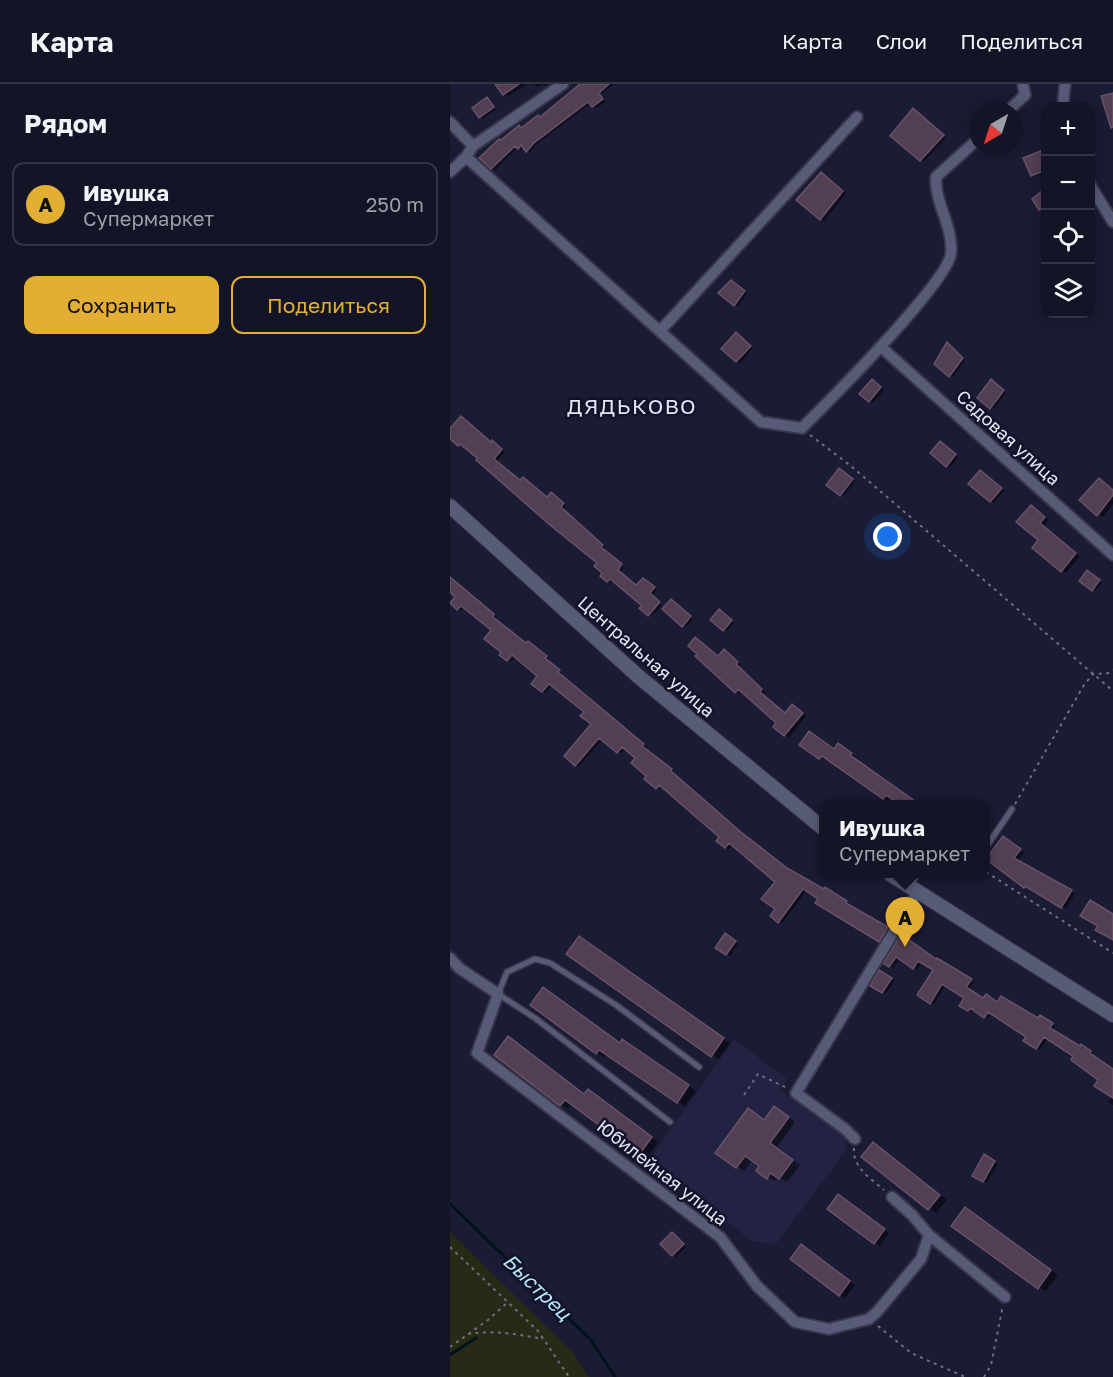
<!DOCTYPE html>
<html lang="ru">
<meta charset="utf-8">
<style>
:root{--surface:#141427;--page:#212133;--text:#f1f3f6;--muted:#9d9ea7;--line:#334;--accent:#e2af34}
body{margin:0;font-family:"Golos Text",sans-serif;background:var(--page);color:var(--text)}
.controls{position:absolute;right:18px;top:18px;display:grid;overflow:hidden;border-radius:12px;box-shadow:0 3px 15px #0003}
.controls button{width:54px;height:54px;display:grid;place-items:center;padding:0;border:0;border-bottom:2px solid var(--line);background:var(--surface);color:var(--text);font:30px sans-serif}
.compass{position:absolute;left:519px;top:18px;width:54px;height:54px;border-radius:50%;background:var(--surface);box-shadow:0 3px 15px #0003;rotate:219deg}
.you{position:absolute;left:438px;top:453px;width:21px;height:21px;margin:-15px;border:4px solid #fff;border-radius:50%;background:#1a73e8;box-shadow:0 0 0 9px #1a73e833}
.badge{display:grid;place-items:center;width:39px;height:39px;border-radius:50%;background:var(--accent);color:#111;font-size:20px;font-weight:700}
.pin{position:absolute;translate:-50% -50px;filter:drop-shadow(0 2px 3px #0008)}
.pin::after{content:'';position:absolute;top:32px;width:21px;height:18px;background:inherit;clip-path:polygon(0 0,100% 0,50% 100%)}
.popup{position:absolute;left:369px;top:716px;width:171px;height:78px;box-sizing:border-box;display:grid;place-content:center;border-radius:12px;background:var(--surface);filter:drop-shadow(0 2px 4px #0005);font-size:20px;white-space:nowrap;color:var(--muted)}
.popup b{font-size:22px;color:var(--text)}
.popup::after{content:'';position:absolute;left:50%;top:100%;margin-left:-12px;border:12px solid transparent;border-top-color:var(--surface)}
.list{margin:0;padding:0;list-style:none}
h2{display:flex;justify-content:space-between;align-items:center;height:78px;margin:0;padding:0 24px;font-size:26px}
h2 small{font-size:20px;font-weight:400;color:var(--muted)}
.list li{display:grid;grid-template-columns:39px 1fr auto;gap:18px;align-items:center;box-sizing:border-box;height:84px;margin:0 12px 12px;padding:0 12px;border:2px solid var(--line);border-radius:12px}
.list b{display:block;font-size:22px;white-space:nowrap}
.list p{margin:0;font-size:20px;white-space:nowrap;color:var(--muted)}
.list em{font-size:20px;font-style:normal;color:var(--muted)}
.actions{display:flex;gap:12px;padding:18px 24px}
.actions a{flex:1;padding:14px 0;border:2px solid var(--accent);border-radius:12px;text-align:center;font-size:21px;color:var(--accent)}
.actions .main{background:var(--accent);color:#111}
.icon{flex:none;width:33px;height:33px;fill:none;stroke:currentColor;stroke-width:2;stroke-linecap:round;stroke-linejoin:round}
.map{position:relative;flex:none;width:663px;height:1293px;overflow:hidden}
header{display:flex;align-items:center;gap:36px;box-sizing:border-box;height:84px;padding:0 30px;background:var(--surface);border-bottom:2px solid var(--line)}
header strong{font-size:28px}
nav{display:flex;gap:33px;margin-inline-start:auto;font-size:21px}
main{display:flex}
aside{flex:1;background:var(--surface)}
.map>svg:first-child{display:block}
</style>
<header>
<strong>Карта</strong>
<nav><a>Карта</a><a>Слои</a><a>Поделиться</a></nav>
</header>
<main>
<aside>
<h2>Рядом<small></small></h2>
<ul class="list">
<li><span class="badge">A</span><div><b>Ивушка</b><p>Супермаркет</p></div><em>250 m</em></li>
</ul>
<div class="actions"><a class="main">Сохранить</a><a>Поделиться</a></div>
</aside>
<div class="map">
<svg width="663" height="1293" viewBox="0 0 663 1293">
<rect width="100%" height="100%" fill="#1a1b34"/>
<path fill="#222342" d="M284,955L337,995L330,1006L396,1054L395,1068L325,1161L302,1157L198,1078Z"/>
<path fill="#282a15" d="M0,1148L123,1269L139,1293H0Z"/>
<path fill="#0007" d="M47,0H78L58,12L54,10Z
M83,0H99L96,2L92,0L88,3Z
M133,0H164L151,11L156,18L146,24L141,19L87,60L80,68L74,63L72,65L68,63L45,86L41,84L73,45L92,34Z
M37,15L46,25L33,35L30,33Z
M467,28L496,54L474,77L471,76Z
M591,68L596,73V88L585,93L582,91Z
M375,92L396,110L374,137L349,116Z
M640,139L645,145L640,149Z
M284,200L297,209L288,222L284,221Z
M289,252L303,264L290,279L287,277Z
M500,262L515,276L503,293L500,291Z
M425,299L434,306L423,319L419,317Z
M544,299L556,308L544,325L541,324Z
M0,347L46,360L55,368L46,378L70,398L98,414L104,412L116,422L113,426L155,463L153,466L174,483L170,488L187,503L196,497L207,506L202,512L212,521L202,532L192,524L194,522L163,496L161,499L158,497L149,479L29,374L0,353Z
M494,360L508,373L500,383L497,381Z
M393,388L405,397L394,412L391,410Z
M534,390L554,407L544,419L541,417Z
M663,406V420L653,433L648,430Z
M585,425L599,436L594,442L630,472L616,489L611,487L590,456Z
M641,489L652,499L645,507L642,505Z
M0,494L47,533L45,535L99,575L98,577L112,589L110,591L196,663L194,665L225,688L223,690L295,751L340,787L375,807H379L399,820L398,822L440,846L432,859L367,819L370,814L357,806L332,839L322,832L327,825V797L282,760L279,765L275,763L271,752L213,702L210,705L196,695L198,692L187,674L175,664L171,669L153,655L129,682L126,681L116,672L143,640L136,628L102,601L95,609L92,607L90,592L66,572L61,578L51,570L53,568L43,546L15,523L11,527L2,519L7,513L0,506Z
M224,519L243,535L236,543L214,525Z
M272,529L284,539L277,547L274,546Z
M278,570L291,581L289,583L315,608L313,611L336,630L347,624L356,632L339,653L335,651L328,639L292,607L290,610L286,607L247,572L269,574Z
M352,660L384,667L392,663L405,672L404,674L468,720H452L441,712L438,717L376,673L374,676Z
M557,756L574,768L567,778L625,810L616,825L579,803L578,804L575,802L536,773V769L542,768Z
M275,851L288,860L280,872L267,863Z
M452,852L487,877L524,898L519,906L534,916L548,919L588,936L594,935L605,942L602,947L630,964L631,962L644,970L643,972L663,986V1021L658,1018L662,1012L650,996L626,972L598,954L590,966L575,957L578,953L542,929L539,934L524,925L522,928L511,921L516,913L496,901L484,920L469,911L485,886L472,878L467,886L450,874L443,884L435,879Z
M136,858L280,959L269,975L262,971Z
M430,888L444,897L436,909L422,901Z
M82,921L171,961L180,962L246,1007L235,1022L157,969L154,973L147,969Z
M59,954L135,1011H145L208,1058L197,1074L122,1019L118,1025L111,1021Z
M332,1028L345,1038L326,1064L350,1081L337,1098L328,1093L325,1097L317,1093L311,1081L303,1075L294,1087L267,1068Z
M430,1064L497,1116L486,1129L413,1073Z
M535,1072L548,1080L537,1099L524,1091Z
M393,1115L439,1149L430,1162L379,1125Z
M522,1129L608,1191L596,1207L589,1203Z
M225,1152L236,1163L226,1173L212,1160Z
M357,1165L405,1201L395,1214L342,1175Z"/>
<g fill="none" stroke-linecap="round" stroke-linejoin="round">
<path stroke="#00131a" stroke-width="3" d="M0,1120L141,1256L165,1293
M0,1271L26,1254"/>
</g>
<path fill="#533f53" stroke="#695269" stroke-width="1.5" d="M45,0H69L53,11Z
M130,0H159L149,9L153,15L142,23L138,18L84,59L76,68L71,61L68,65L65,62L41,85L29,74L49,55L51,56L69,41L71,44L88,31L90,33Z
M663,9V43L661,44L651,12Z
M37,13L44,23L29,34L22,24Z
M463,24L494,51L470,77L440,52Z
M591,67L596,77V86L581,92L573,74Z
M371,88L393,107L370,136L346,116Z
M596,104V120L589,126L582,115Z
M281,196L295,207L284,222L268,209Z
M286,248L301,262L286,278L271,265Z
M497,258L513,274L499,293L484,280Z
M422,295L431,303L419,318L409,310Z
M541,295L554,306L540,325L527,314Z
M11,332L41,358L42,356L52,365L44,375L70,396L73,393L97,413L101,408L114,419L111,423L153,461L151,463L172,480L168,486L186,501L193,494L205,503L200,509L210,518L198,532L189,524L192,522L160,495L157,498L150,492L152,489L144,482L147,479L100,441L42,390L26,376L27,374L10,360L8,362L0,355V344Z
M490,357L506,370L496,383L480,369Z
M389,384L403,395L390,412L376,401Z
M530,386L552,404L540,418L518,400Z
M649,394L663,406V411L647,432L629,416Z
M581,421L595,433L590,439L626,469L611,488L582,464L588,456L566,438Z
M637,486L650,496L642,507L629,497Z
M0,493L44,530L43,533L76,559L78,557L97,572L95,574L110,586L108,588L194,660L192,662L222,685L221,687L291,748L337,784L374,805L375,803L397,817L396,819L438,843L429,858L365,819L368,815L353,805L328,839L320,832L325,825L311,815L325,798L279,759L275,764L266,757L269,753L209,701L206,705L194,695L196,692L181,679L185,674L172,663L167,669L149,654L125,682L114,672L141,640L130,632L134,628L99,600L92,608L81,600L87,592L62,571L57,577L49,571L51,568L34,555L41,546L11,522L7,526L0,519L5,513L0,508Z
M221,515L241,532L232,543L212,525Z
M269,525L282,536L273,547L260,536Z
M245,553L268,572L274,565L288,578L286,580L312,605L310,608L335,629L342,620L353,629L334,652L323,643L326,639L306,621L288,605L285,609L245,572L247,570L238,562Z
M359,647L384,665L388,659L402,669L400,671L469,720H449L436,711L433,715L372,672L369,675L349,661Z
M553,752L571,765L564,774L622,806L611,824L575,802L574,804L536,775Z
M640,816L663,830V856L645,846L648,842L630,832Z
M275,849L286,857L276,871L265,864Z
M451,850L486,875L487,874L522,895L516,903L533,914L536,910L547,918L551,912L588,934L590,931L603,939L600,944L630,962L631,960L641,967L640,969L663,985V1014L644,1002L648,996L621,976L623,972L594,953L586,965L573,957L576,953L538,928L534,934L520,924L518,927L509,922L514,914L492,900L480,920L467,911L483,886L468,877L463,885L446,873L439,883L433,879Z
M129,852L274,954L261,973L116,870Z
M429,886L442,894L432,909L420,902Z
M93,903L170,959L172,955L239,1001L227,1019L149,966L146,970L80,921Z
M58,952L134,1010L138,1005L202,1053L189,1071L115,1016L110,1022L44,971Z
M324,1022L339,1033L320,1059L343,1076L329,1095L320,1089L317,1095L306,1087L309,1082L295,1072L286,1084L265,1069L298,1024L314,1036Z
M423,1058L490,1111L478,1126L411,1073Z
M534,1070L545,1077L533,1098L522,1092Z
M388,1110L435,1145L424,1160L377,1125Z
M515,1123L601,1186L588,1205L501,1142Z
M222,1148L234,1160L222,1172L210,1160Z
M351,1160L400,1197L389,1212L340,1175Z"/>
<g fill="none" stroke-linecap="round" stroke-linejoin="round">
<g stroke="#37364a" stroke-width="8">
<path id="service" d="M536,763L562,725
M460,801L468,790
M220,1038L85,934L48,910L57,888L85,875L100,879L166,921L249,983"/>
</g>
<g stroke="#37364a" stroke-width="14">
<path id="minor" d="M613,22L615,0
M558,27L575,11L573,0
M0,38L23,62
M16,73L311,338L352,344C378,318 499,197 501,169C503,141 485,121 486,93L528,55
M0,88L16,73L23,62L113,0
M640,101L663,138
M210,247L407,33
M431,263L663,471
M0,874L9,884L48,910L27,969L270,1153L307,1202L345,1238L379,1245L419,1235L427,1228L471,1175L479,1151
M405,1055L395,1045L346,1009L468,808
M442,1113L462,1131L479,1151L555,1213"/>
</g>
<g stroke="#37364a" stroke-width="16">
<path id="tertiary" d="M0,422L189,593L374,745
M440,790L663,931"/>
</g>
<path stroke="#6d6f85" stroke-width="2" stroke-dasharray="3 4.5" stroke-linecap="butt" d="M360,351L401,382L663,607
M565,720L634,601L643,590L659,589L663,586
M536,788L663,869
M294,1011L308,990L337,1004
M404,1064C402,1083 421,1095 434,1106
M0,1163L88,1247L119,1293
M428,1242L461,1269L515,1293
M18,1250C43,1246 68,1250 93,1255
M0,1263L38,1236L57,1219
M534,1293L541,1281L553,1221"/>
<use href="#service" stroke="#585b77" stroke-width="5"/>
<use href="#minor" stroke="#585b77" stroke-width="10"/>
<use href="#tertiary" stroke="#585b77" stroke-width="14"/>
</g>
<g text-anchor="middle" stroke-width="5" stroke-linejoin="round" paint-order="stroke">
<g font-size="18" fill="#e3e5f6" stroke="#121229">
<text transform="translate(558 354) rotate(42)" y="6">Садовая улица</text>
<text transform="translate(196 573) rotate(41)" y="6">Центральная улица</text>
<text transform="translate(212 1089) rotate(38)" y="6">Юбилейная улица</text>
</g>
<g font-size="20" font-style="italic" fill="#b4e7f9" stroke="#121229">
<text transform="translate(87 1203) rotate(44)" y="7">Быстрец</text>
</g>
<g font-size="21" letter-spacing="1.5" fill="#e3e5f6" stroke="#121229">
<text x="182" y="330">ДЯДЬКОВО</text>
</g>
</g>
</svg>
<div class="controls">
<button>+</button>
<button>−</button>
<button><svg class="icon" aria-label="locate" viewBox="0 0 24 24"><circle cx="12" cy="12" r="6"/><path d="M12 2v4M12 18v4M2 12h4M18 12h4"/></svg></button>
<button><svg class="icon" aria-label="layers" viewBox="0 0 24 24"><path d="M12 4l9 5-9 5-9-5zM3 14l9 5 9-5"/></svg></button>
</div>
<svg class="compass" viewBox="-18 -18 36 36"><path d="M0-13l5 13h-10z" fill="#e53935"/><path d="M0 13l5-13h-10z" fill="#9d9ea7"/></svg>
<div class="you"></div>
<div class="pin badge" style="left:455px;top:863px">A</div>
<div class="popup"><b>Ивушка</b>Супермаркет</div>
</div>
</main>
